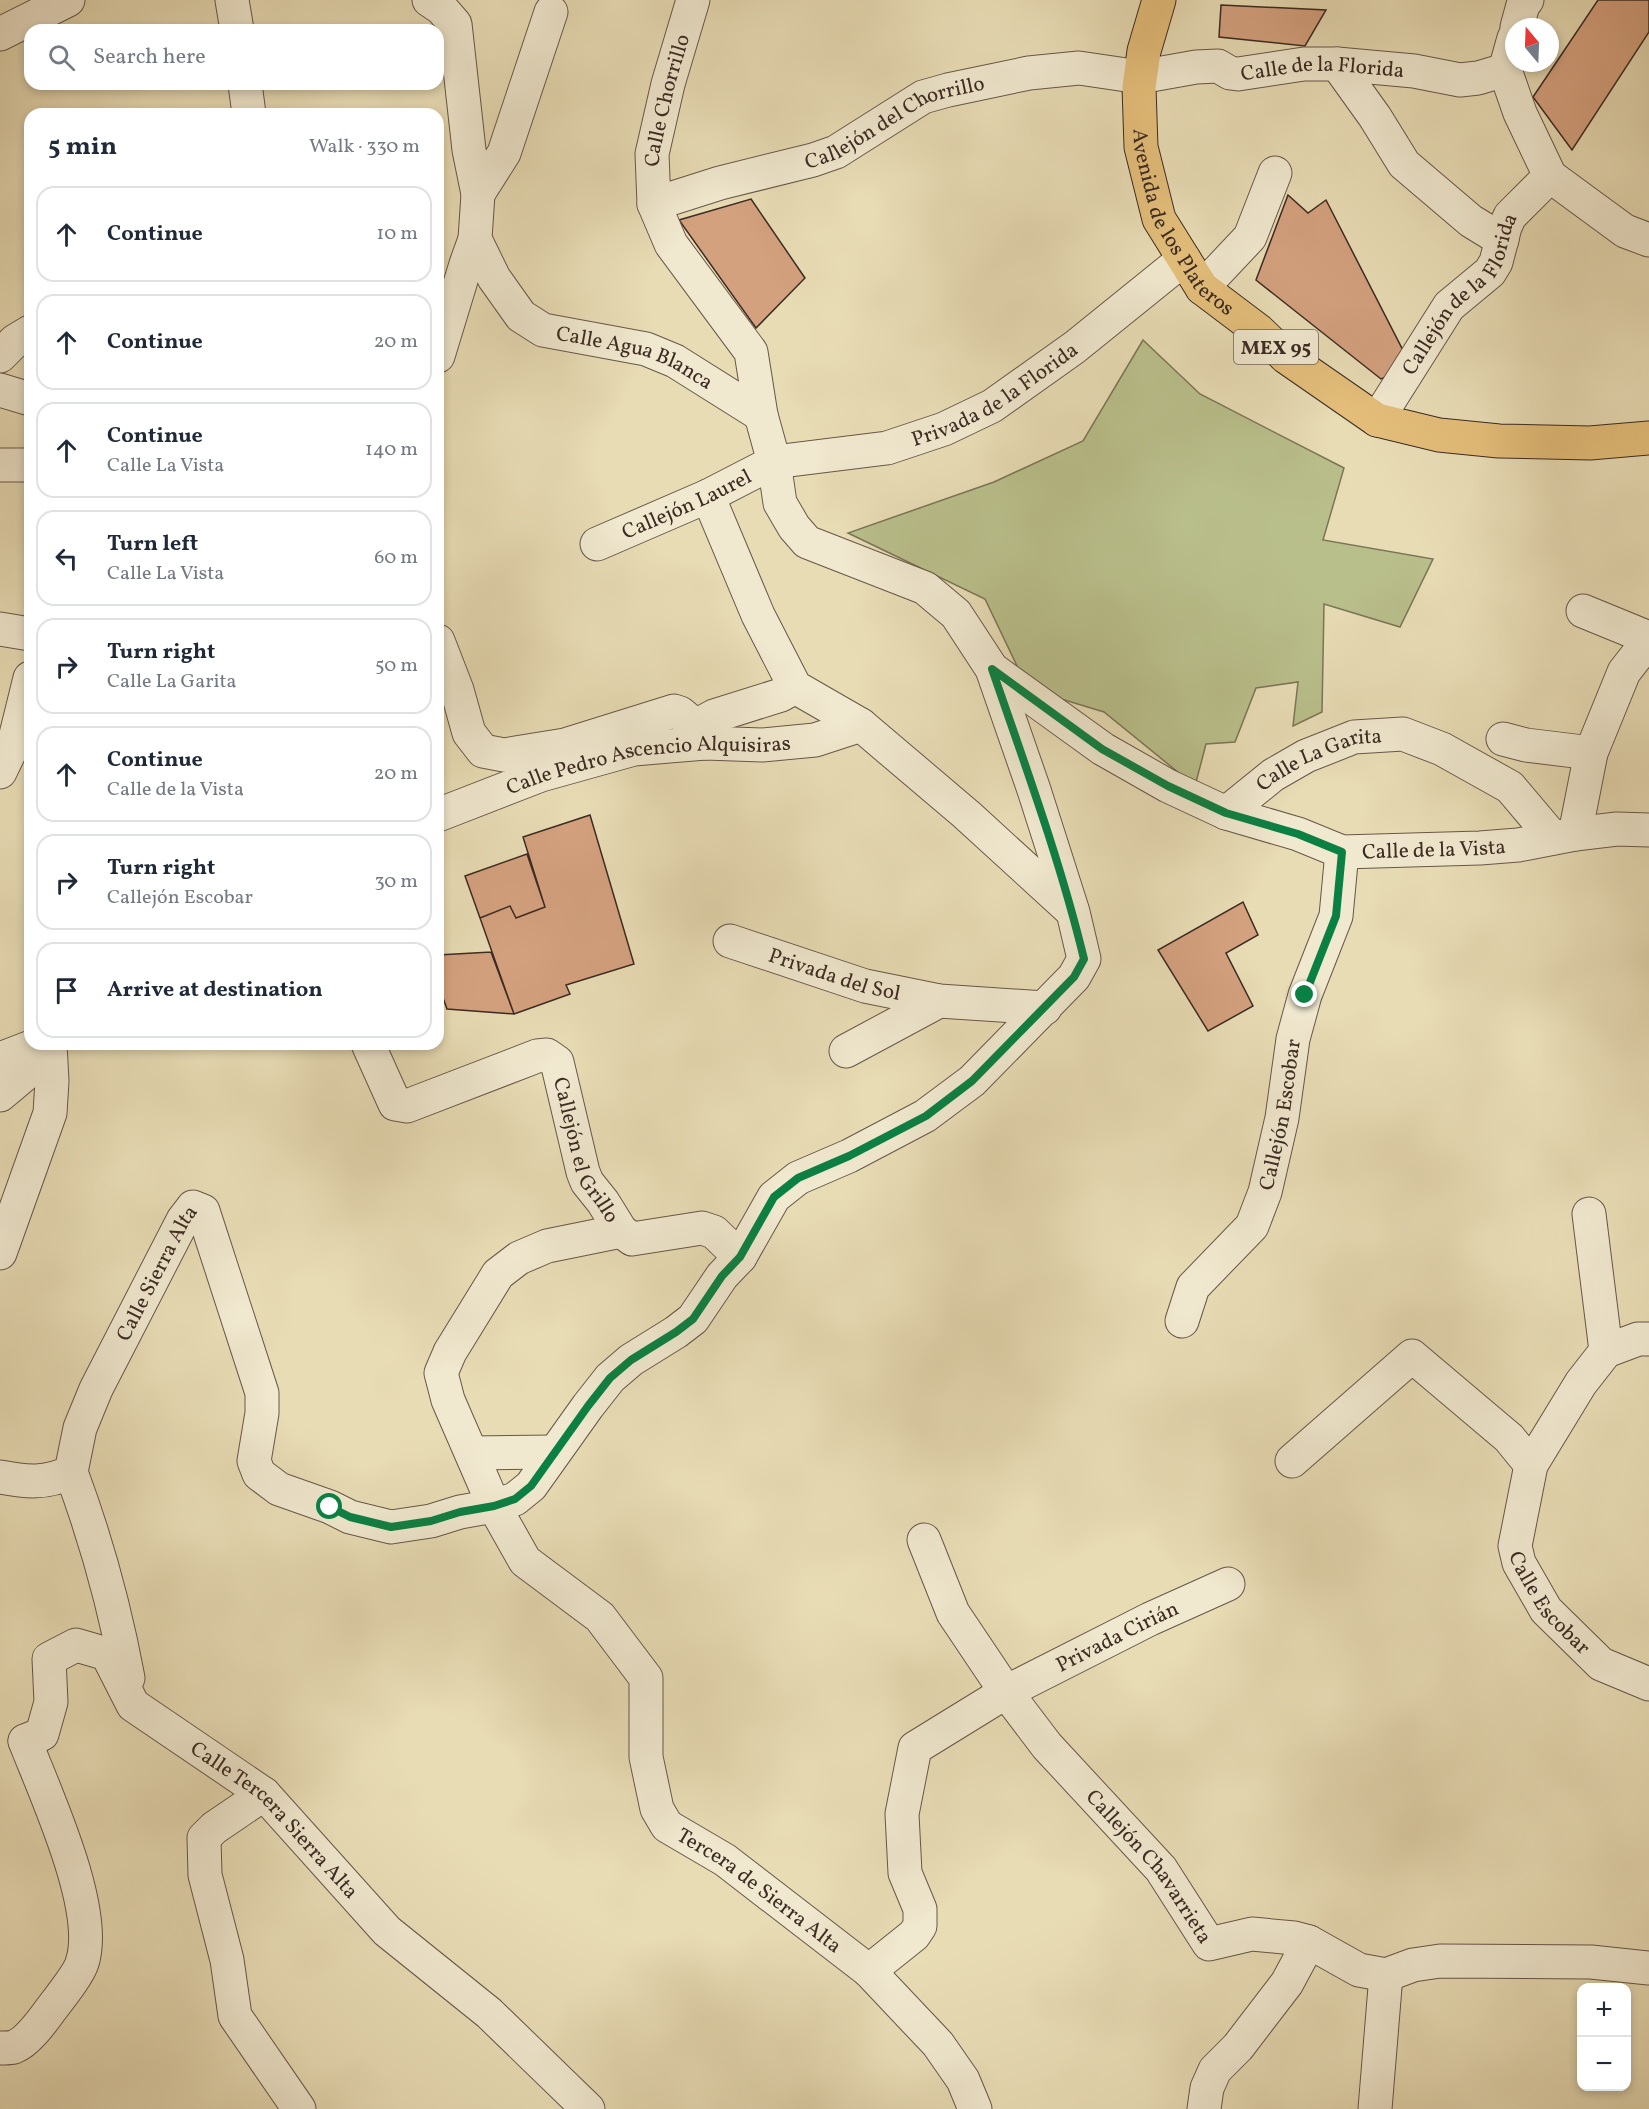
<!DOCTYPE html>
<meta charset="utf-8">
<style>
:root{--surface:#fff;--page:#f2f2f3;--text:#1f2937;--muted:#747a83;--line:#e0e1e3}
body{margin:0;font-family:Vollkorn,serif;background:var(--page);color:var(--text)}
.controls{position:absolute;right:18px;bottom:18px;display:grid;overflow:hidden;border-radius:12px;box-shadow:0 3px 9px #0003}
.controls button{width:54px;height:54px;display:grid;place-items:center;padding:0;border:0;border-bottom:2px solid var(--line);background:var(--surface);color:var(--text);font:30px sans-serif}
.compass{position:absolute;left:1505px;top:18px;width:54px;height:54px;border-radius:50%;background:var(--surface);box-shadow:0 3px 9px #0003;rotate:341deg}
.stop{position:absolute;width:18px;height:18px;margin:-14px;border:4px solid #0b8043;border-radius:50%;background:#fff}
.stop.end{background:#0b8043;border-color:#fff;box-shadow:0 2px 6px #0008}
.list{margin:0;padding:0;list-style:none}
h2{display:flex;justify-content:space-between;align-items:center;height:78px;margin:0;padding:0 24px;font-size:26px}
h2 small{font-size:20px;font-weight:400;color:var(--muted)}
.list li{display:grid;grid-template-columns:39px 1fr auto;gap:18px;align-items:center;box-sizing:border-box;height:96px;margin:0 12px 12px;padding:0 12px;border:2px solid var(--line);border-radius:18px}
.list b{display:block;font-size:22px;white-space:nowrap}
.list p{margin:0;font-size:20px;white-space:nowrap;color:var(--muted)}
.list em{font-size:20px;font-style:normal;color:var(--muted)}
.icon{flex:none;width:33px;height:33px;fill:none;stroke:currentColor;stroke-width:2;stroke-linecap:round;stroke-linejoin:round}
.map{position:relative;flex:none;width:1649px;height:2109px;overflow:hidden}
.search{position:absolute;background:var(--surface);box-shadow:0 3px 9px #0003;left:24px;top:24px;width:420px;height:66px;display:flex;align-items:center;gap:15px;box-sizing:border-box;padding:0 21px;border-radius:18px;color:var(--muted);font-size:22px}
.panel{position:absolute;background:var(--surface);box-shadow:0 3px 9px #0003;left:24px;top:108px;width:420px;height:942px;border-radius:18px}
.map>svg:first-child{display:block}
</style>
<div class="map">
<svg width="1649" height="2109" viewBox="0 0 1649 2109">
<rect width="100%" height="100%" fill="#e8dcb5"/>
<filter id="stains"><feTurbulence type="fractalNoise" baseFrequency=".00333" numOctaves="4"/><feColorMatrix values="0 0 0 0 .2 0 0 0 0 .09 0 0 0 0 .02 0 0 0 .5 -.17"/></filter>
<radialGradient id="worn" r=".72"><stop offset=".6" stop-color="#630" stop-opacity="0"/><stop offset="1" stop-color="#630" stop-opacity=".3"/></radialGradient>
<path fill="#b9bf8b" stroke="#7a7557" stroke-width="1.5" d="M1143,340L1200,394L1344,468L1323,540L1433,559L1400,627L1324,604L1322,712L1293,726L1298,682L1256,688L1235,742L1206,744L1195,786L1104,712L1028,689L985,599L848,533L994,482L1083,441Z"/>
<path fill="#d4a17f" stroke="#3c2b23" stroke-width="1.5" d="M1598,0H1649V32L1572,150L1533,97Z
M1221,5L1326,10L1305,46L1219,37Z
M1288,195L1308,213L1326,200L1411,366L1381,379L1256,280Z
M751,199L805,278L756,328L679,220Z
M590,815L634,964L566,985L570,994L514,1014L480,918L510,906L516,918L545,907L523,837Z
M527,854L545,907L516,918L510,906L480,918L465,876Z
M1243,902L1258,935L1226,953L1253,1006L1208,1031L1158,950Z
M491,952L514,1014L447,1009L438,984V955Z"/>
<g fill="none" stroke-linecap="round" stroke-linejoin="round">
<g stroke="#675748" stroke-width="35">
<g id="minor">
<path d="M232,0L237,30"/>
<path id="s1" d="M429,0L441,8L455,24L469,150L478,194L475,239L494,278L521,316L543,330L646,349L675,361L761,415"/>
<path d="M1517,27L1523,5L1527,0"/>
<path d="M0,34L68,0"/>
<path d="M1514,38L1505,70L1520,113L1550,176L1625,231L1649,240"/>
<path d="M1337,64L1375,117L1404,164L1471,221L1502,240"/>
<path d="M245,84L249,114"/>
<path d="M478,194L504,153L551,12"/>
<path id="s2" d="M654,204L720,183L813,160L836,152L923,97L948,90L1029,73L1079,68L1140,77L1196,67L1218,66L1230,73L1238,74L1304,64H1337L1414,71L1460,80L1478,78L1505,70"/>
<path d="M1202,288L1250,237L1275,173"/>
<path d="M0,356L15,341L30,332"/>
<path d="M438,356L466,264L475,239"/>
<path d="M0,390L30,399"/>
<path id="s3" d="M1377,420L1449,306L1490,272L1496,262L1505,227L1510,216L1550,176"/>
<path d="M0,465H30"/>
<path d="M708,496L758,615L795,687L861,725"/>
<path id="s4" d="M597,544L708,496L774,462L887,448L944,429L992,406L1075,347L1184,259"/>
<path d="M1583,611L1649,638"/>
<path d="M0,629L30,634"/>
<path d="M438,641L457,690L469,733L483,751L504,755L565,745L674,711L680,713L698,728"/>
<path id="s5" d="M992,669L1103,749L1168,786L1226,813L1298,834L1342,852L1480,848L1518,845L1575,834L1617,829L1649,830"/>
<path d="M1503,739L1526,745L1591,753"/>
<path d="M705,743L698,728L703,722L714,716L781,695L795,687"/>
<path d="M0,772L14,743L30,678"/>
<path id="s6" d="M1226,813L1273,775L1306,756L1354,737L1403,734L1442,749L1510,787L1553,838"/>
<path id="s7" d="M438,815L541,775L634,749L705,743L762,745L815,740L861,725L967,815L1072,911"/>
<path d="M1575,834L1591,753L1624,672L1649,640"/>
<path id="s8" d="M730,941L865,986L939,1001L1045,1008"/>
<path id="s9" d="M368,1044L395,1104L407,1106L537,1056L547,1055L557,1062L583,1172L587,1182L603,1202L621,1231L632,1239L702,1228L714,1232L740,1257"/>
<path d="M846,1051L939,1001"/>
<path d="M0,1059L39,1044"/>
<path d="M0,1095L25,1074L47,1044"/>
<path d="M1589,1214L1606,1351"/>
<path id="s10" d="M621,1231L547,1246L519,1258L498,1274L450,1352L441,1373L448,1400L494,1506L525,1561L600,1617L646,1678V1757L657,1809L667,1826L725,1860L869,1971L938,2044L963,2080L975,2109"/>
<path d="M0,1253L50,1113L52,1081L50,1044"/>
<path id="s11" d="M1182,1321L1193,1287L1252,1226L1265,1192L1282,1118L1293,1039L1305,995L1336,916L1342,852"/>
<path id="s12" d="M1649,1339H1638L1606,1351L1581,1383L1531,1465L1515,1546L1519,1563L1546,1610L1601,1664L1649,1684"/>
<path d="M472,1453L554,1452"/>
<path d="M1292,1461L1412,1356L1509,1438L1531,1465"/>
<path id="s13" d="M71,1472L80,1428L96,1389L183,1220L193,1207L203,1211L262,1393V1413L254,1461L259,1474L279,1489L330,1507L350,1517L391,1527L431,1521L460,1512L494,1506L515,1499L531,1486L588,1406L610,1378L631,1360L676,1332L693,1319L722,1276L740,1257L774,1197L798,1178L849,1156L925,1116L972,1081L1074,977L1084,959L1073,912L1034,790L992,669L956,614L925,588L807,542L794,527L780,503L774,462L761,415L751,352L671,244L654,204L652,154L668,84L693,0"/>
<path d="M71,1472C96,1539 115,1608 128,1678"/>
<path d="M0,1477C26,1482 46,1484 71,1472"/>
<path id="s14" d="M924,1540L953,1613L1006,1692L1047,1746L1161,1869L1209,1944L1252,1934L1294,1938L1309,1942L1359,1970L1386,1975L1413,1965L1440,1961L1591,1962L1649,1968"/>
<path id="s15" d="M25,1741L42,1734L51,1702L49,1659L76,1645L107,1654L133,1705L264,1794L387,1931L489,2013L588,2109"/>
<path d="M264,1794L214,1828L204,1838L205,1875L227,1960L235,2016L299,2109"/>
<path id="s16" d="M869,1971L914,1935L920,1926V1909L905,1873L902,1814L915,1748L1006,1692L1150,1619L1228,1584"/>
<path d="M0,2048C4,2048 10,2048 14,2047C27,2042 41,2023 49,2012C57,2001 79,1974 82,1963C100,1910 45,1793 25,1741"/>
<path d="M1204,2109L1207,2088L1215,2070L1238,2047L1287,1983L1309,1942"/>
<path d="M1375,2109L1386,1975"/>
</g>
</g>
<g stroke="#3c2b23" stroke-width="35">
<g id="primary">
<path id="s17" d="M1159,0L1144,51L1139,87L1141,147L1159,219L1202,288L1259,331L1286,357L1377,420L1439,435L1499,441L1590,443L1649,438"/>
</g>
</g>
<use href="#minor" stroke="#f0e8cf" stroke-width="33"/>
<use href="#primary" stroke="#e4be7a" stroke-width="33"/>
</g>
<g fill="none" stroke-linecap="round" stroke-linejoin="round">
<path stroke="#0b8043" stroke-width="8" d="M330,1507L350,1517L391,1527L431,1521L460,1512L494,1506L515,1499L531,1486L588,1406L610,1378L631,1360L676,1332L693,1319L722,1276L740,1257L774,1197L798,1178L849,1156L926,1116L972,1081L1074,977L1084,959C1060,860 1025,765 992,669L1102,749L1168,786L1226,813L1298,834L1342,852L1336,916L1305,995"/>
</g>
<g text-anchor="middle" stroke-width="6" stroke-linejoin="round" paint-order="stroke">
<rect fill="#f0e8cf" stroke="#726457" stroke-width="1.5" x="1234" y="330" width="84" height="34" rx="4.5"/>
<g font-size="20" font-weight="bold" fill="#3c2b23">
<text x="1276" y="354">MEX 95</text>
</g>
<g font-size="21" fill="#3c2b23" stroke="#f0e8cf">
<text dy="7" stroke="none"><textPath href="#s2" startOffset="699">Calle de la Florida</textPath></text>
<text dy="7" stroke="none"><textPath href="#s13" startOffset="2672">Calle Chorrillo</textPath></text>
<text dy="7" stroke="none"><textPath href="#s2" startOffset="256">Callejón del Chorrillo</textPath></text>
<text dy="7" stroke="none"><textPath href="#s17" startOffset="237">Avenida de los Plateros</textPath></text>
<text dy="7" stroke="none"><textPath href="#s3" startOffset="153">Callejón de la Florida</textPath></text>
<text dy="7" stroke="none"><textPath href="#s1" startOffset="465">Calle Agua Blanca</textPath></text>
<text dy="7" stroke="none"><textPath href="#s4" startOffset="430">Privada de la Florida</textPath></text>
<text dy="7" stroke="none"><textPath href="#s4" startOffset="98">Callejón Laurel</textPath></text>
<text dy="7" stroke="none"><textPath href="#s6" startOffset="110">Calle La Garita</textPath></text>
<text dy="7" stroke="none"><textPath href="#s7" startOffset="219">Calle Pedro Ascencio Alquisiras</textPath></text>
<text dy="7" stroke="none"><textPath href="#s5" startOffset="490">Calle de la Vista</textPath></text>
<text dy="7" stroke="none"><textPath href="#s8" startOffset="110">Privada del Sol</textPath></text>
<text dy="7" stroke="none"><textPath href="#s11" startOffset="236">Callejón Escobar</textPath></text>
<text dy="7" stroke="none"><textPath href="#s9" startOffset="333">Callejón el Grillo</textPath></text>
<text dy="7" stroke="none"><textPath href="#s13" startOffset="218">Calle Sierra Alta</textPath></text>
<text dy="7" stroke="none"><textPath href="#s12" startOffset="332">Calle Escobar</textPath></text>
<text dy="7" stroke="none"><textPath href="#s16" startOffset="482">Privada Cirián</textPath></text>
<text dy="7" stroke="none"><textPath href="#s15" startOffset="398">Calle Tercera Sierra Alta</textPath></text>
<text dy="7" stroke="none"><textPath href="#s14" startOffset="400">Callejón Chavarrieta</textPath></text>
<text dy="7" stroke="none"><textPath href="#s10" startOffset="888">Tercera de Sierra Alta</textPath></text>
</g>
</g>
<rect width="100%" height="100%" filter="url(#stains)"/>
<rect width="100%" height="100%" fill="url(#worn)"/>
</svg>
<div class="controls">
<button>+</button>
<button>−</button>
</div>
<svg class="compass" viewBox="-18 -18 36 36"><path d="M0-13l5 13h-10z" fill="#e53935"/><path d="M0 13l5-13h-10z" fill="#747a83"/></svg>
<div class="stop" style="left:330px;top:1507px"></div>
<div class="stop end" style="left:1305px;top:995px"></div>
<div class="search"><svg class="icon" aria-label="search" viewBox="0 0 24 24"><circle cx="10" cy="10" r="6"/><path d="M15 15l6 6"/></svg>Search here</div>
<section class="panel">
<h2>5 min<small>Walk · 330 m</small></h2>
<ul class="list">
<li><svg class="icon" aria-label="ahead" viewBox="0 0 24 24"><path d="M12 20V5M6 11l6-6 6 6"/></svg><div><b>Continue</b></div><em>10 m</em></li>
<li><svg class="icon" aria-label="ahead" viewBox="0 0 24 24"><path d="M12 20V5M6 11l6-6 6 6"/></svg><div><b>Continue</b></div><em>20 m</em></li>
<li><svg class="icon" aria-label="ahead" viewBox="0 0 24 24"><path d="M12 20V5M6 11l6-6 6 6"/></svg><div><b>Continue</b><p>Calle La Vista</p></div><em>140 m</em></li>
<li><svg class="icon" aria-label="left" viewBox="0 0 24 24"><path d="M17 20v-9H6M10 6l-5 5 5 5"/></svg><div><b>Turn left</b><p>Calle La Vista</p></div><em>60 m</em></li>
<li><svg class="icon" aria-label="right" viewBox="0 0 24 24"><path d="M7 20v-9h11M14 6l5 5-5 5"/></svg><div><b>Turn right</b><p>Calle La Garita</p></div><em>50 m</em></li>
<li><svg class="icon" aria-label="ahead" viewBox="0 0 24 24"><path d="M12 20V5M6 11l6-6 6 6"/></svg><div><b>Continue</b><p>Calle de la Vista</p></div><em>20 m</em></li>
<li><svg class="icon" aria-label="right" viewBox="0 0 24 24"><path d="M7 20v-9h11M14 6l5 5-5 5"/></svg><div><b>Turn right</b><p>Callejón Escobar</p></div><em>30 m</em></li>
<li><svg class="icon" aria-label="arrive" viewBox="0 0 24 24"><path d="M6 21V4h12l-3 4 3 4H6"/></svg><div><b>Arrive at destination</b></div></li>
</ul>
</section>
</div>
